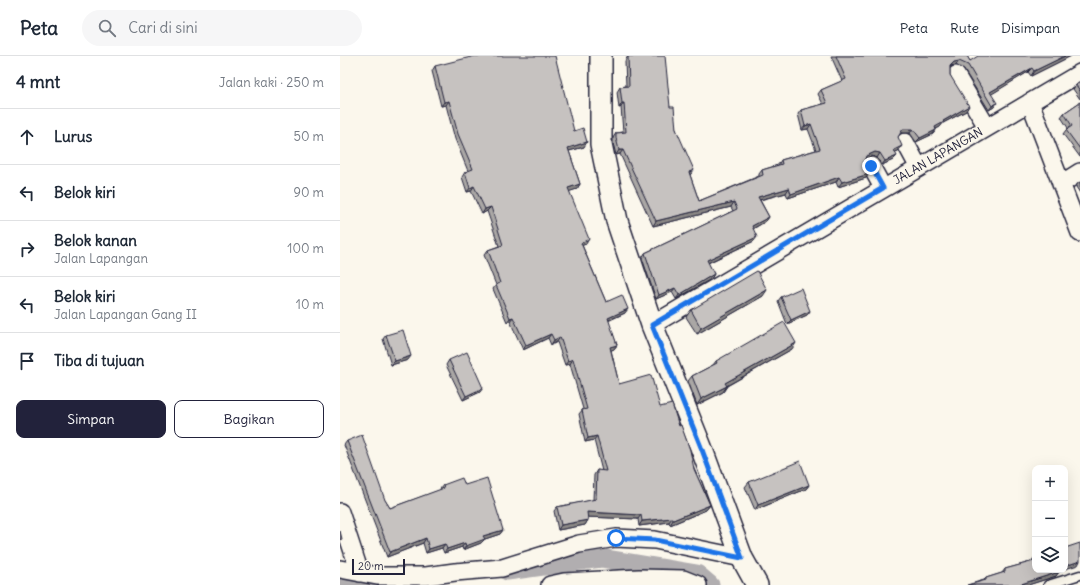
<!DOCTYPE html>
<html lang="id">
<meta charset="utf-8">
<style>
:root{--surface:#fff;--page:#f6f6f7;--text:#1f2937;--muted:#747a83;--line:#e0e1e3;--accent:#22223b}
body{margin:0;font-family:Delius,sans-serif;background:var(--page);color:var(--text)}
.controls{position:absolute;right:12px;bottom:12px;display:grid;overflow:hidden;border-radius:8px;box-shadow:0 4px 16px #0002}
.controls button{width:36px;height:36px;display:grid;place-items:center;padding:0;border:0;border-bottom:1px solid var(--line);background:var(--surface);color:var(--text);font:20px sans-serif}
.scale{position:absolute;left:12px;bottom:10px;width:53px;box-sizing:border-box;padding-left:4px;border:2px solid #22223b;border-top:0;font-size:11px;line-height:14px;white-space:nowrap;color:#22223b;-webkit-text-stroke:3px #fbf7ec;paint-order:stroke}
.stop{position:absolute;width:12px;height:12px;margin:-9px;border:3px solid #1a73e8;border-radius:50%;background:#fff}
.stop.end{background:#1a73e8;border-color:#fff;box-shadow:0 1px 4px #0008}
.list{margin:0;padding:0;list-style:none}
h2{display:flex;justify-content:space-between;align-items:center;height:52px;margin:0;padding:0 16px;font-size:17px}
h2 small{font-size:13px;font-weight:400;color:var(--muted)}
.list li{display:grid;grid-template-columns:26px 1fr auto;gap:12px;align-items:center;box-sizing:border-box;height:56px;padding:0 16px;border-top:1px solid var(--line)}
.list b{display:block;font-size:15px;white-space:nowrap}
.list p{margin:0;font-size:13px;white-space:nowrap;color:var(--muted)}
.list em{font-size:13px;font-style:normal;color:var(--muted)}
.actions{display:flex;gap:8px;padding:12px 16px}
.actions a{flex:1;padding:9px 0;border:1px solid var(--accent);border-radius:8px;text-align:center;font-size:14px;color:var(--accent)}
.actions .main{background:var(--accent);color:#fff}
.icon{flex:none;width:22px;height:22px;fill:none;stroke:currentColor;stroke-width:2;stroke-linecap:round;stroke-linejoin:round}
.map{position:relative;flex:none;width:740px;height:529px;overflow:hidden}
header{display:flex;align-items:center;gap:24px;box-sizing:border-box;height:56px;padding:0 20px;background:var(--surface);border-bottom:1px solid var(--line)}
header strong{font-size:19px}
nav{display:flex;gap:22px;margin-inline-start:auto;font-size:14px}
.search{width:280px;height:36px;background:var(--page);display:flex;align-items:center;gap:10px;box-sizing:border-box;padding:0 14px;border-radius:22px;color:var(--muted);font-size:15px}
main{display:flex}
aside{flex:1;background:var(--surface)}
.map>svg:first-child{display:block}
</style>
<header>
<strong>Peta</strong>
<div class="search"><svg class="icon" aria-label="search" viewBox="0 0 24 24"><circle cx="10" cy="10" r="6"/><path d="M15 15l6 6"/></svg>Cari di sini</div>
<nav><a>Peta</a><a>Rute</a><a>Disimpan</a></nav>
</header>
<main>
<aside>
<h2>4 mnt<small>Jalan kaki · 250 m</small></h2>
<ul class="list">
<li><svg class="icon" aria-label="ahead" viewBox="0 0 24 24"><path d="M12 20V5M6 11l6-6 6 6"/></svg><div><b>Lurus</b></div><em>50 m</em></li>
<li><svg class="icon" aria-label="left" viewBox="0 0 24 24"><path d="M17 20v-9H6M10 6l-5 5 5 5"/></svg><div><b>Belok kiri</b></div><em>90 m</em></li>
<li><svg class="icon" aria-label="right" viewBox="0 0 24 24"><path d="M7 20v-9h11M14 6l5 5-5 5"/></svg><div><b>Belok kanan</b><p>Jalan Lapangan</p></div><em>100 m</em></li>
<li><svg class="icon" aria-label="left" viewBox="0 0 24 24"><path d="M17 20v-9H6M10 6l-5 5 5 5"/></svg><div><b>Belok kiri</b><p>Jalan Lapangan Gang II</p></div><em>10 m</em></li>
<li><svg class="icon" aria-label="arrive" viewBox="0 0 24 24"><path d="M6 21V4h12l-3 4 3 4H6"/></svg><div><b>Tiba di tujuan</b></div></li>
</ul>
<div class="actions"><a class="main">Simpan</a><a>Bagikan</a></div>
</aside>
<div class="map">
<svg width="740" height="529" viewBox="0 0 740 529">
<rect width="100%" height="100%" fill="#fbf7ec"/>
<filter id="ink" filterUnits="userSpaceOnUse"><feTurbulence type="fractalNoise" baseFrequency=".025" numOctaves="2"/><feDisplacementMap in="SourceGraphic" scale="8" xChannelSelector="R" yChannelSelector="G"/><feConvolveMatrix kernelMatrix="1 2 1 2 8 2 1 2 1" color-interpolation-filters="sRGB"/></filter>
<g filter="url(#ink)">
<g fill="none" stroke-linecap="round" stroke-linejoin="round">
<path stroke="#b1aeb0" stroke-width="19" d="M167,515L261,502L357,518L370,529
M0,521L33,529"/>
<g stroke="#22223b" stroke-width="11">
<path id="service" d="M708,529L740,519"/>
</g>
<g stroke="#22223b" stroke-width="20">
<path id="minor" d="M616,19L647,71
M690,46L740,177
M565,86L579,112
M531,110L543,132
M721,128L740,116
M312,269L740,17
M0,456L20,517
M0,513L37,520H86L115,516L162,512L239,488L276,482L315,484L402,502
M210,529L224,526L299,522L343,523L358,529"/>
</g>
<g stroke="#22223b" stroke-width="24">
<path id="tertiary" d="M261,0V88L277,165L312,269L361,391L402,502L417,529"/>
</g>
<use href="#service" stroke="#fbf7ec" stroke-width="8"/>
<use href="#minor" stroke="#fbf7ec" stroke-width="17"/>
<use href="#tertiary" stroke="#fbf7ec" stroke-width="21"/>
</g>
<path fill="#aaa7a5" stroke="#22223b" d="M288,0L330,51L336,73L351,118L350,119L359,145L419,120V118L422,114L438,109L441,104L476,94L468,73L462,74L458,58L461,54L483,48L478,38L481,34L502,25L491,0H627L630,5L731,0L691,20L688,16L651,38L654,51L649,54L624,14L616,9L611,10L610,11V19L626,55L603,67L600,71L596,73V74L593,78L576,86L570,77H560L558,81V95L555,96L553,104L542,109L537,102L532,100L525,103L524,106L526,122L498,131L496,126L448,142L446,137L420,144L429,161L426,165L413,173L414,185L368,207L374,218L371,223L336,243L332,236L316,243L302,202L305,197L393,155L391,151L313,170L280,98L276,99L273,87V82L276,77L283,76L281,51L279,52L277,36L280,31L286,30L285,5Z
M95,10L234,75L244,91L229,95L240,128L237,133L229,135L246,188L242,189L266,246L285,257L268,265L277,289L274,293L271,294L279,328L320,351L354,413L370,449L366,454L330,469L329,466L299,470L298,463L248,461V464L245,469L218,474L214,455L217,451L253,444L254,419L257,414L262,415L254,384L245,386L239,358L243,353L230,308L225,309L217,286L211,289L208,282L183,294L170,265L167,266L153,233L156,229L144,199L148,194L159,190L147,155L142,158L131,135L127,136L122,121L125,116L128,115L115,83L106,49L101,50L92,15Z
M740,26V43L733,33L736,29Z
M740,46V101L723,78L726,74L728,72L721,61L724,57Z
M740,126V137L736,131L738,127Z
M423,240L357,278L346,261L351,254Z
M441,241L470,255L467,259L447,268L438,245Z
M46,279L68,304L51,309L43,283Z
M452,293L387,330L383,336L357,349L348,325L352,320L373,309L376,305Z
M109,304L140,336L123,344L106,309Z
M7,385L50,452L100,434V433L103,429H125L163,474L160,478L145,483L141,487L123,494L122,491L104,497L102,492L86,497L83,487L47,501L4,389Z
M409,426L469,429L466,433L415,454L405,431Z
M695,501V514H722L719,515V516L716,520L688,529H627L644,524L646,522L662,517L665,513L691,506L694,502Z"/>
<path fill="#8b8886" stroke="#22223b" d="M725,0H731L691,20L694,15Z
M619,5L616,9L611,10L607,14L614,6Z
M692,12L688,16L647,41L650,36Z
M109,45L106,49L101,50L104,46Z
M282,47H284L281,51L279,52Z
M657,47L654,51L649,54L652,50Z
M629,50L626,55L603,67L600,71L592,75L595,71L603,65Z
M471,68L468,73L462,74L465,70Z
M563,73H573L570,77H560Z
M596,74L593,78L576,86L580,82Z
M247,86L244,91L225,96L228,92Z
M562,90L558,95L551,98L554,94Z
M279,94H283L280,98L276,99Z
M535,96L540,97L537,102L532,100L523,104L526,100Z
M557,100L553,104L542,109L545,105Z
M354,114L351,118L346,121L349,116Z
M529,118L526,122L498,131L502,126Z
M499,121L496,126L448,142L451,138Z
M240,128L237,133L225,137L228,132Z
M134,130L131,135L127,136L130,132Z
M449,132L446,137L415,145L418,141Z
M394,146L391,151L313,170L316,165Z
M151,151L147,155L142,158L145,153Z
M429,161L426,165L409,175L412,170Z
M417,181L414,185L363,209L367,204Z
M249,183L246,188L238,191L241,187Z
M374,218L371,223L336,243L339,239Z
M335,232L332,236L316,243L319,239Z
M427,234L423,240L357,278L361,272Z
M288,253L285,257L264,266L268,262Z
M470,255L467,259L447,268L451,264Z
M173,261L170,265L167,266L170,262Z
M211,278L208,282L183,294L186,289Z
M220,281L217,286L211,289L214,284Z
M456,287L452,293L381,333L385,327Z
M277,289L274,293L267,296L270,291Z
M71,300L68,304L51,309L55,305Z
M233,303L230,308L225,309L228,305Z
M387,330L383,336L357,349L361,343Z
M143,332L140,336L123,344L126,340Z
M257,380L254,384L245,386L248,382Z
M469,429L466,433L415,454L418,449Z
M370,449L366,454L330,469L333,464Z
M247,456L301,459L298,463L244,461Z
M332,462L329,466L299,470L302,465Z
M248,464L245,469L218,474L221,469Z
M163,474L160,478L145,483L141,487L123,494L126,490L143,480Z
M86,482L83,487L47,501L50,496Z
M125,487L122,491L104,497L107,493Z
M105,488L102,492L86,497L89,493Z
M740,505L738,509L725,513V510Z
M719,516L716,520L688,529H678Z"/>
<path fill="#c6c2c0" stroke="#22223b" d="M135,0H215L234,75L243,72L247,86L228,92L240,128L228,132L249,183L241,187L266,246L282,239L288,253L268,262L277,289L270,291L279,328L311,319L320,351L332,348L339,370L341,369L350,394L354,413L370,449L333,464L332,462L302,465L301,459L247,456L248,464L221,469L217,451L256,443L257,414L266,415L257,380L248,382L242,354L247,353L233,303L228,305L220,281L214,284L211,278L186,289L173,261L170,262L156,229L160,227L148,194L163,189L151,151L145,153L134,130L130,132L125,116L133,113L118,78L109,45L104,46L95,10Z
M288,0H325L330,51H334L336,73L354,114L349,116L359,145L423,119L422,114L442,108L441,104L480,93L471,68L465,70L461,54L487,47L481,34L506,23L496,0H627L630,5L638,0H725L694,15L692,12L650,36L657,47L652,50L628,9L619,5L614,6L610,10V19L629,50L603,65L604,66L595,71L596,74L580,82L573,73H563L558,81L562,90L554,94L557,100L545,105L540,97L535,96L526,100L524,106L529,118L502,126L499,121L451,138L449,132L418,141L429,161L412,170L417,181L367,204L374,218L339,239L335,232L319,239L305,197L397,153L394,146L316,165L283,94H279L276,82V77L286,76L284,47H282L280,31L289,30Z
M740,26V35L736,29Z
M740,46V93L726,74L732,70L724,57Z
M417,215L427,234L361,272L351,254Z
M461,232L470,255L451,264L441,241Z
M444,266L456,287L385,327L387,330L361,343L352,320L377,307L376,305Z
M63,274L71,300L55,305L46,279Z
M127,296L143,332L126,340L109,304Z
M22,379L45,444L50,452L104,432L103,429L122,422L125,429L147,422L163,474L143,480L145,483L126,490L125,487L107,493L105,488L89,493L86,482L50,496L7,385Z
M460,405L469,429L418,449L409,426Z
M0,475L2,483L0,484Z
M740,487V505L725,510V492Z
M695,501V514H718L719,516L678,529H628L646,524V522L665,516V513L694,505V502Z"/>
</g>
<g fill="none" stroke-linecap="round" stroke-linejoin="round" filter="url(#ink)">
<path stroke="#1a73e8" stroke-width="5" d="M276,482L315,484L402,502L361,391L312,269L543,132L531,110"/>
</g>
<g text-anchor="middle" stroke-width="3" stroke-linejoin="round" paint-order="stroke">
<g font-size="12" fill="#22223b" stroke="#fbf7ec">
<text transform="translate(598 100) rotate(-30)" y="4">JALAN LAPANGAN</text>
</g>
</g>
</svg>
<div class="controls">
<button>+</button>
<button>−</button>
<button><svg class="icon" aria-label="layers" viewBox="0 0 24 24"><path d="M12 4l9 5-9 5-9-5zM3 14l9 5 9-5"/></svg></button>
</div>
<div class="scale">20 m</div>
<div class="stop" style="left:276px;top:482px"></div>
<div class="stop end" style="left:531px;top:110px"></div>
</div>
</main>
